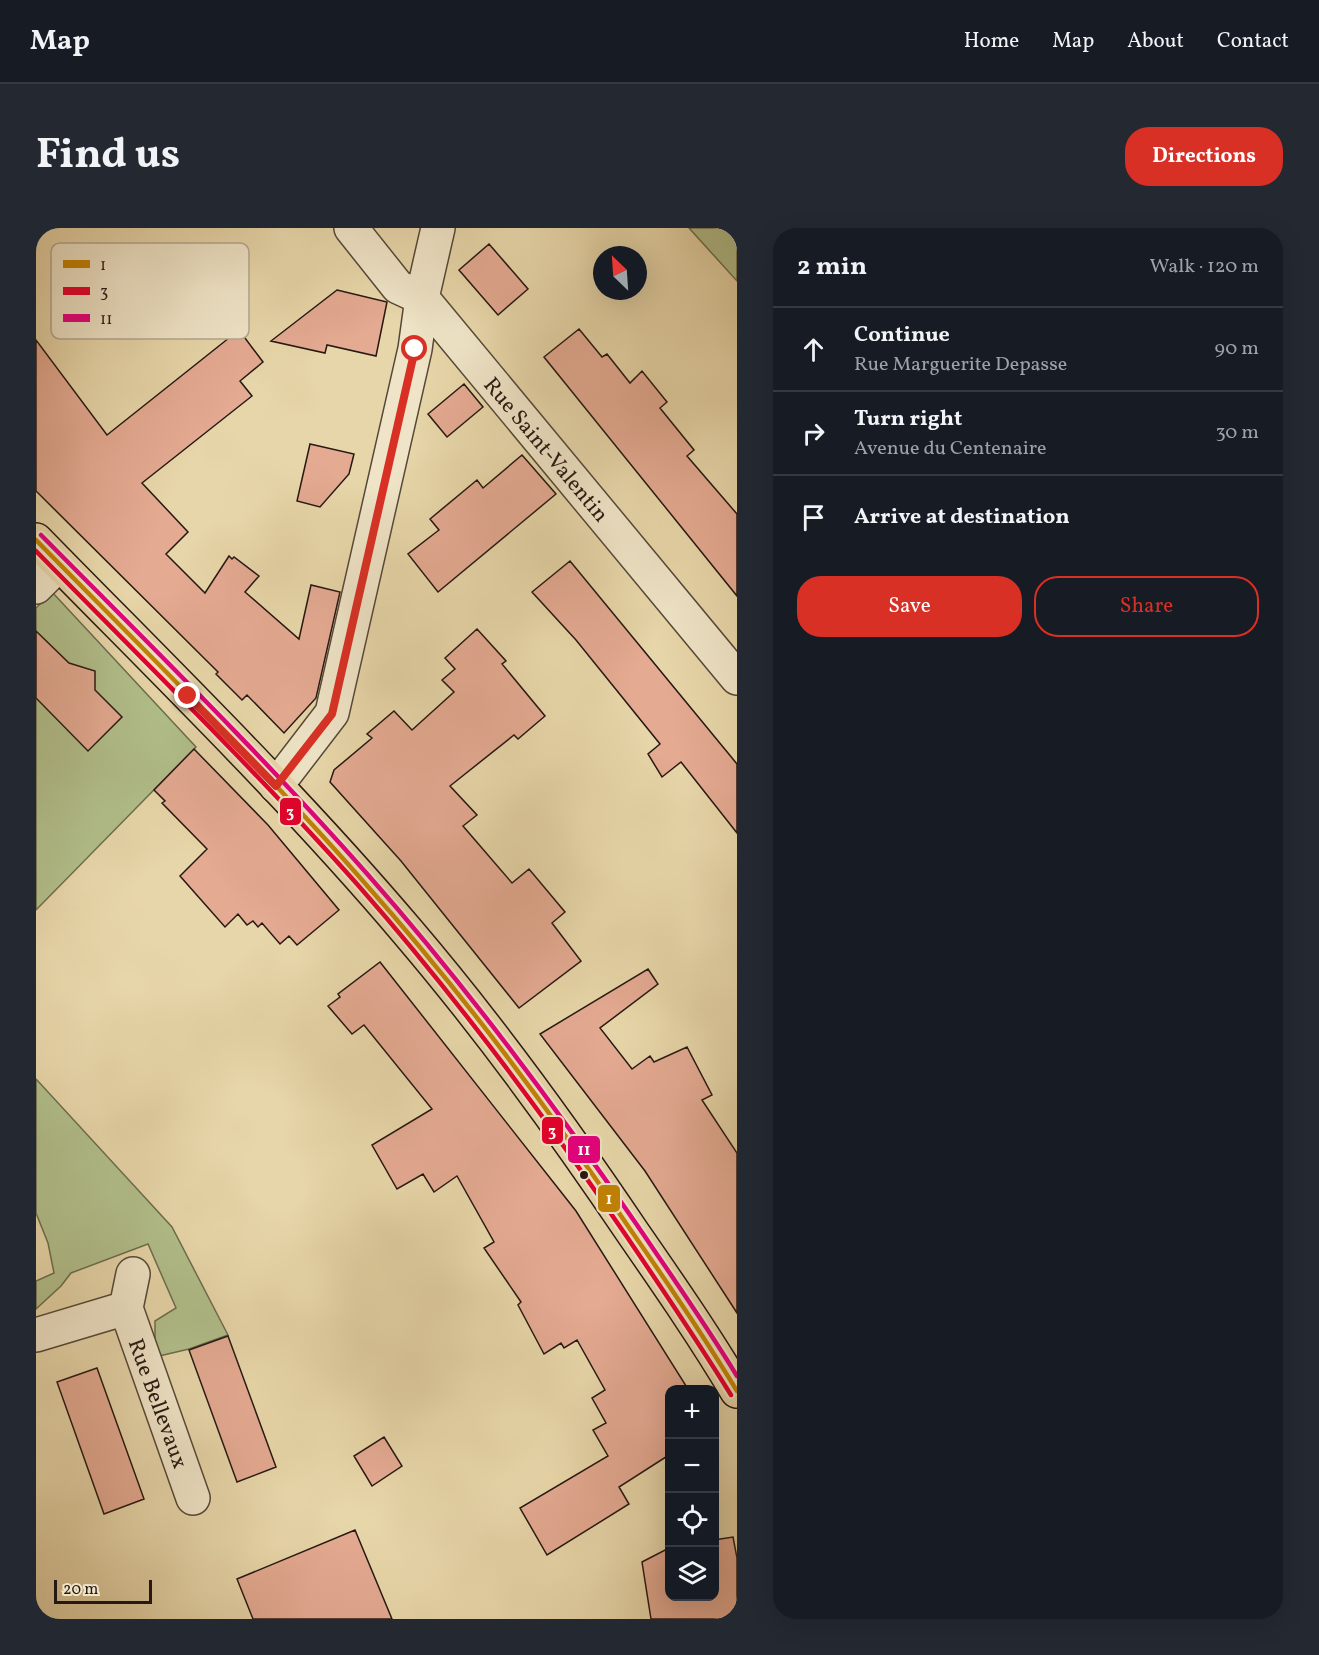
<!DOCTYPE html>
<meta charset="utf-8">
<style>
:root{--surface:#171b24;--page:#242831;--text:#f1f3f6;--muted:#9ea1a6;--line:#363941;--accent:#d93025}
body{margin:0;font-family:Vollkorn,serif;background:var(--page);color:var(--text)}
.controls{position:absolute;right:18px;bottom:18px;display:grid;overflow:hidden;border-radius:12px;box-shadow:0 6px 24px #0002}
.controls button{width:54px;height:54px;display:grid;place-items:center;padding:0;border:0;border-bottom:2px solid var(--line);background:var(--surface);color:var(--text);font:30px sans-serif}
.compass{position:absolute;left:557px;top:18px;width:54px;height:54px;border-radius:50%;background:var(--surface);box-shadow:0 6px 24px #0002;rotate:335deg}
.scale{position:absolute;left:18px;bottom:15px;width:98px;box-sizing:border-box;padding-left:6px;border:3px solid #261812;border-top:0;font-size:16px;line-height:21px;white-space:nowrap;color:#261812;-webkit-text-stroke:4px #efe4c7;paint-order:stroke}
.stop{position:absolute;width:18px;height:18px;margin:-14px;border:4px solid #d93025;border-radius:50%;background:#fff}
.stop.end{background:#d93025;border-color:#fff;box-shadow:0 2px 6px #0008}
.list{margin:0;padding:0;list-style:none}
h2{display:flex;justify-content:space-between;align-items:center;height:78px;margin:0;padding:0 24px;font-size:26px}
h2 small{font-size:20px;font-weight:400;color:var(--muted)}
.list li{display:grid;grid-template-columns:39px 1fr auto;gap:18px;align-items:center;box-sizing:border-box;height:84px;padding:0 24px;border-top:2px solid var(--line)}
.list b{display:block;font-size:22px;white-space:nowrap}
.list p{margin:0;font-size:20px;white-space:nowrap;color:var(--muted)}
.list em{font-size:20px;font-style:normal;color:var(--muted)}
.actions{display:flex;gap:12px;padding:18px 24px}
.actions a{flex:1;padding:14px 0;border:2px solid var(--accent);border-radius:24px;text-align:center;font-size:21px;color:var(--accent)}
.actions .main{background:var(--accent);color:#fff}
.icon{flex:none;width:33px;height:33px;fill:none;stroke:currentColor;stroke-width:2;stroke-linecap:round;stroke-linejoin:round}
.map{position:relative;flex:none;width:701px;height:1391px;overflow:hidden;border-radius:24px}
header{display:flex;align-items:center;gap:36px;box-sizing:border-box;height:84px;padding:0 30px;background:var(--surface);border-bottom:2px solid var(--line)}
header strong{font-size:28px}
nav{display:flex;gap:33px;margin-inline-start:auto;font-size:21px}
.intro{display:flex;align-items:center;justify-content:space-between;box-sizing:border-box;height:144px;padding:0 36px}
h1{margin:0;font-size:42px}
.button{padding:15px 27px;border-radius:24px;background:var(--accent);color:#fff;font-size:21px;font-weight:700}
main{display:flex;gap:36px;padding:0 36px}
aside{flex:1;background:var(--surface);border-radius:24px;box-shadow:0 6px 24px #0002}
.map>svg:first-child{display:block}
</style>
<header>
<strong>Map</strong>
<nav><a>Home</a><a>Map</a><a>About</a><a>Contact</a></nav>
</header>
<div class="intro"><h1>Find us</h1><a class="button">Directions</a></div>
<main>
<div class="map">
<svg width="701" height="1391" viewBox="0 0 701 1391">
<rect width="100%" height="100%" fill="#e7d6a9"/>
<filter id="stains"><feTurbulence type="fractalNoise" baseFrequency=".00333" numOctaves="4"/><feColorMatrix values="0 0 0 0 .2 0 0 0 0 .09 0 0 0 0 .02 0 0 0 .5 -.17"/></filter>
<radialGradient id="worn" r=".72"><stop offset=".6" stop-color="#630" stop-opacity="0"/><stop offset="1" stop-color="#630" stop-opacity=".3"/></radialGradient>
<path fill="#b1bf8b" stroke="#6c6c4e" stroke-width="1.5" d="M653,0H701V53Z
M16,364L160,519L0,682V380Z
M0,851L136,999L192,1107L153,1121L119,1129V1093L140,1080L112,1016L35,1045L25,1058L0,1081V1053L18,1045L12,1015L0,985Z"/>
<path fill="#e4aa92" stroke="#261812" stroke-width="1.5" d="M453,16L492,61L462,87L423,42Z
M301,62L351,74L340,128L291,117L289,125L235,113Z
M543,101L566,129L571,126L594,155L606,143L631,174L624,180L658,222L651,228L701,286V368L508,129Z
M203,102L227,134L204,153L216,168L106,255L152,304L130,326L169,365L193,328L196,331L198,329L223,348L209,364L263,411L275,357L304,364L280,470L248,505L211,467L206,472L180,446L182,444L0,263V112L71,207Z
M428,156L447,179L411,209L392,186Z
M274,216L318,226L313,246L284,279L261,273Z
M486,227L520,266L402,364L372,326L403,302L394,291L441,252L447,260Z
M534,333L701,536V605L645,534L626,549L612,526L624,516L540,412L496,364Z
M441,401L470,433L466,436L509,488L482,511L478,507L414,558L441,587L427,598L476,655L493,641L529,684L516,695L545,733L483,780L365,633L294,554L298,542L336,510L331,506L358,483L376,502L418,464L406,452L419,441L409,430Z
M0,403L33,435L59,443V462L86,489L52,523L0,470Z
M158,521L232,597L303,682L261,717L253,708L244,716L226,695L222,699L217,693L211,697L202,686L189,699L144,648L171,621L126,575L129,573L118,562Z
M344,734L540,983L652,1161H633V1227L583,1259L593,1276L511,1327L484,1280L572,1228L557,1202L570,1195L556,1170L569,1162L541,1112L528,1120L525,1115L508,1126L482,1077L485,1074L448,1020L458,1014L421,948L398,964L387,946L361,961L336,917L396,881L328,797L316,806L292,778L304,769L302,766Z
M612,741L622,756L564,800L596,841L614,828L618,834L651,819L676,867L666,872L701,925V1085L609,943L504,806Z
M192,1108L240,1239L201,1254L153,1122Z
M61,1140L108,1271L68,1286L21,1154Z
M348,1209L366,1238L336,1258L318,1228Z
M319,1302L356,1391H217L201,1351Z
M697,1309L701,1330V1391H615L606,1334L633,1320V1368H678V1312Z"/>
<g fill="none" stroke-linecap="round" stroke-linejoin="round">
<g stroke="#564838" stroke-width="36">
<path id="minor" d="M315,0L362,59L386,70L701,450
M0,359L23,336
M240,558L296,485L379,121L386,70L402,0
M90,1080L157,1270
M0,1107L90,1080L97,1046"/>
</g>
<g stroke="#261812" stroke-width="36">
<path id="major" d="M0,312C125,440 255,566 371,703C453,799 527,901 597,1005C633,1057 669,1109 701,1163"/>
</g>
<use href="#minor" stroke="#efe4c7" stroke-width="33"/>
<use href="#major" stroke="#e7d6a9" stroke-width="33"/>
<g stroke="#efe4c7" stroke-width="9">
<path id="bus-1" d="M0,312C110,424 223,535 327,653C424,762 512,879 594,1001C631,1054 667,1107 701,1163"/>
</g>
<g stroke="#efe4c7" stroke-width="9">
<path id="bus-2" d="M0,323C108,433 218,541 321,656C418,766 506,884 589,1006C625,1059 661,1112 695,1167"/>
</g>
<g stroke="#efe4c7" stroke-width="9">
<path id="bus-3" d="M5,307C116,419 229,530 333,648C430,758 518,876 601,997C635,1047 670,1097 701,1148"/>
</g>
<use href="#bus-1" stroke="#c38204" stroke-width="4.5"/>
<use href="#bus-2" stroke="#e4002b" stroke-width="4.5"/>
<use href="#bus-3" stroke="#e5007d" stroke-width="4.5"/>
</g>
<g fill="none" stroke-linecap="round" stroke-linejoin="round">
<path stroke="#d93025" stroke-width="8" d="M152,468L240,558L296,486L379,121"/>
</g>
<circle fill="#261812" stroke="#efe4c7" stroke-width="2" cx="548" cy="947" r="5"/>
<g text-anchor="middle" stroke-width="4.5" stroke-linejoin="round" paint-order="stroke">
<g font-size="22" fill="#261812" stroke="#efe4c7">
<text transform="translate(511 221) rotate(50)" y="8">Rue Saint-Valentin</text>
<text transform="translate(123 1175) rotate(70)" y="8">Rue Bellevaux</text>
</g>
</g>
<rect x="15" y="15" width="198" height="96" rx="9" fill="#efe4c7" stroke="#b3a791" stroke-width="1.5"/>
<rect x="27" y="32" width="27" height="8" fill="#c38204"/>
<rect x="27" y="59" width="27" height="8" fill="#e4002b"/>
<rect x="27" y="86" width="27" height="8" fill="#e5007d"/>
<g font-size="16" fill="#261812">
<text x="64" y="42">1</text>
<text x="64" y="69">3</text>
<text x="64" y="96">11</text>
</g>
<g stroke="#efe4c7" stroke-width="2">
<rect x="243" y="569" width="23" height="29" rx="6" fill="#e4002b"/>
<rect x="505" y="888" width="23" height="29" rx="6" fill="#e4002b"/>
<rect x="531" y="907" width="34" height="29" rx="6" fill="#e5007d"/>
<rect x="561" y="956" width="24" height="29" rx="6" fill="#c38204"/>
</g>
<g font-size="16" text-anchor="middle" font-weight="bold" fill="#fff">
<text x="254" y="589">3</text>
<text x="516" y="908">3</text>
<text x="548" y="927">11</text>
<text x="573" y="976">1</text>
</g>
<rect width="100%" height="100%" filter="url(#stains)"/>
<rect width="100%" height="100%" fill="url(#worn)"/>
</svg>
<div class="controls">
<button>+</button>
<button>−</button>
<button><svg class="icon" aria-label="locate" viewBox="0 0 24 24"><circle cx="12" cy="12" r="6"/><path d="M12 2v4M12 18v4M2 12h4M18 12h4"/></svg></button>
<button><svg class="icon" aria-label="layers" viewBox="0 0 24 24"><path d="M12 4l9 5-9 5-9-5zM3 14l9 5 9-5"/></svg></button>
</div>
<svg class="compass" viewBox="-18 -18 36 36"><path d="M0-13l5 13h-10z" fill="#e53935"/><path d="M0 13l5-13h-10z" fill="#9ea1a6"/></svg>
<div class="scale">20 m</div>
<div class="stop" style="left:379px;top:121px"></div>
<div class="stop end" style="left:152px;top:468px"></div>
</div>
<aside>
<h2>2 min<small>Walk · 120 m</small></h2>
<ul class="list">
<li><svg class="icon" aria-label="ahead" viewBox="0 0 24 24"><path d="M12 20V5M6 11l6-6 6 6"/></svg><div><b>Continue</b><p>Rue Marguerite Depasse</p></div><em>90 m</em></li>
<li><svg class="icon" aria-label="right" viewBox="0 0 24 24"><path d="M7 20v-9h11M14 6l5 5-5 5"/></svg><div><b>Turn right</b><p>Avenue du Centenaire</p></div><em>30 m</em></li>
<li><svg class="icon" aria-label="arrive" viewBox="0 0 24 24"><path d="M6 21V4h12l-3 4 3 4H6"/></svg><div><b>Arrive at destination</b></div></li>
</ul>
<div class="actions"><a class="main">Save</a><a>Share</a></div>
</aside>
</main>
